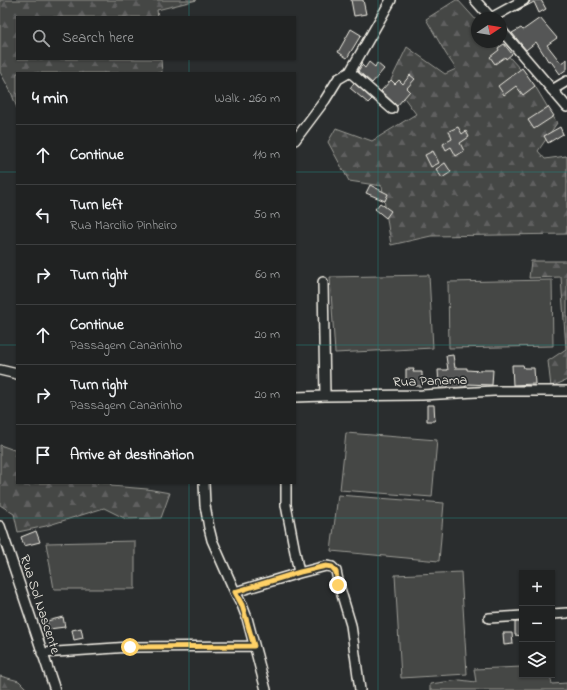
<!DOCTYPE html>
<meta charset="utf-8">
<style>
:root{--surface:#202222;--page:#2d2f2f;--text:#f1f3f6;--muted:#a2a4a5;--line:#3d3f40}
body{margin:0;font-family:"Indie Flower",sans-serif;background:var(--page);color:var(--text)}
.controls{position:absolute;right:12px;bottom:12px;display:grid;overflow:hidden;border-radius:0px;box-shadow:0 1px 3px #0004}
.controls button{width:36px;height:36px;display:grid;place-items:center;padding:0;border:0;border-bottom:1px solid var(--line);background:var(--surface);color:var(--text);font:20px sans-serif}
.compass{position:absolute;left:471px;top:12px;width:36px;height:36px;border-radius:50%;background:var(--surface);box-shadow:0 1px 3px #0004;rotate:78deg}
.stop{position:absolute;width:12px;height:12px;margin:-9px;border:3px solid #ffd166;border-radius:50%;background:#fff}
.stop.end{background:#ffd166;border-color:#fff;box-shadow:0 1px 4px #0008}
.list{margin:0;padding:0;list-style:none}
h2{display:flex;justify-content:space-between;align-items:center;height:52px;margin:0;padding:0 16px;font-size:17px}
h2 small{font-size:13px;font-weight:400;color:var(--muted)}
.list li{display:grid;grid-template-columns:26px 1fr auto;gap:12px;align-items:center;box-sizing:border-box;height:60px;padding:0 16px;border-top:1px solid var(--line)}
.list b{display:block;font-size:15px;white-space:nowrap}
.list p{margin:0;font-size:13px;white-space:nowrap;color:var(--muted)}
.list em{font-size:13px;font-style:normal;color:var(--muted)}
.icon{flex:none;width:22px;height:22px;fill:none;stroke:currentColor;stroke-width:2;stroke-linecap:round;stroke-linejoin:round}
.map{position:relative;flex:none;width:567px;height:690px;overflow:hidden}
.search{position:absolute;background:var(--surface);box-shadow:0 1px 3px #0004;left:16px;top:16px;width:280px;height:44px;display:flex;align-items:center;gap:10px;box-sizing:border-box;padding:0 14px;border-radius:0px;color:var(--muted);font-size:15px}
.panel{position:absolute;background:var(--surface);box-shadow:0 1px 3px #0004;left:16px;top:72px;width:280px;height:412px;border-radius:0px}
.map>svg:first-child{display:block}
</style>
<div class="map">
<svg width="567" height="690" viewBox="0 0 567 690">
<defs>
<pattern id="forest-firs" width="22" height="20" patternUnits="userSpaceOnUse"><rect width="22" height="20" fill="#444645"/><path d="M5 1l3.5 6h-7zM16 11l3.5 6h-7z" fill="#606160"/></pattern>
</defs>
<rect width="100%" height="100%" fill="#2a2d2e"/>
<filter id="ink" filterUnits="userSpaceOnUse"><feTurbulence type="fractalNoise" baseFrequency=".025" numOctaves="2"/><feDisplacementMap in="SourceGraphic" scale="8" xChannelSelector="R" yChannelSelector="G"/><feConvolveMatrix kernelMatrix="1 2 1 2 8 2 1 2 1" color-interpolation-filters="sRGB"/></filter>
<g filter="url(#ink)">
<path fill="#444645" stroke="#9c9c96" d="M429,275L433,348L335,353L330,277Z
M552,280L553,346L449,348L448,282Z
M346,433L437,440L432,497L340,490Z
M338,495L444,503L439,561L331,551Z
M135,541V589H54L46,543Z
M461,572L467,674L401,678L395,575Z
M522,667V675H550L552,684L567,683V690H430V684L460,680L476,682L474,669Z"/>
<path fill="url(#forest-firs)" stroke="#9c9c96" d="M0,0H197L157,10L158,17H17V59H161L162,73H17V108L11,92L0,72Z
M456,0H458L477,21V42H496L535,86L557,123L538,151L545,159L566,156L567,157V234L431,236L391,245L382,186L349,181L328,142L336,128L372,141L416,114L391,80L407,47L445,74L456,69L446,54L426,19Z
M531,261H567V380L551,387L548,361L566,349L561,277L529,278Z
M0,445L17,451V483H110L111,486L147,489L170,493L161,518L126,519L104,508L46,526L18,532L14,514L0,505Z
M0,676L19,681L28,690H0Z"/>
<path fill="#555756" stroke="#f4f1e8" d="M351,0H363L366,14L354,16Z
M530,0H541L546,9L539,13L534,2L517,11L527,5L529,3Z
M540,18L557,38L547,45L561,63L567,59V69L560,74L550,60L548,61L545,56L536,42L526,50L512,33L521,28L523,30Z
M351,29L361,35L347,58L338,52Z
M504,44L512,54L506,59L505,57L495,64L490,57L499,50L498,48Z
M369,62L375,67L377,63L384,69L372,83L358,71L362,65L365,68Z
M522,68L535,86L523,95L516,86L504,95L498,86Z
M410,75L415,79L407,88L410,91L397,106L381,91L391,80L395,84L399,80L403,84Z
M354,83L372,99L368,103L350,88Z
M548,107L554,116L534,129L528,120Z
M458,127L462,134L466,131L469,137L460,143L464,151L456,156L451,147L446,150L443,144L452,139L449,131Z
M560,127L563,134L548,143L544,136Z
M433,151L439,163L431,167L425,155Z
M445,163L451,172L442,178L436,169Z
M370,185L388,194L385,201L366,193Z
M380,203L391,211L386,218L375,209Z
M453,355L455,368H467V370L481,371V370H493L492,385L466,384V387L448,388V386L439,387L438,370H448L446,356Z
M512,365H523L524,368H534L535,384L513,385Z
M406,369H414L413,372H422V386H415V381H406Z
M427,405H434L435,421H427Z
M36,531L40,542L24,546L21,537Z
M63,617L65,627L49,629L47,621Z
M515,622H522V636L515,635Z
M81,628L83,638L74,640L72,630Z
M503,633H512L513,644L504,645Z"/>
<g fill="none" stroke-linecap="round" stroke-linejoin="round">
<g stroke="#f4f1e8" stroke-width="12">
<path id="minor" d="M475,0L491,18
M491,18L524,0
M501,30L567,107
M350,72L392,109
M552,90L567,81
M295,140L325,100L338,79L350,72L391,0
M323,282L325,396
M0,370L17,374
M295,397L325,396L422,395L494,391H567
M204,483L205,505L209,528L212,540L235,592L242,605L247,618L266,690
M286,483V505L299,573L326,566L332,567L336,571L339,585L351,625L360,690
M0,526L55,690
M235,592L299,573
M552,614L567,613
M489,618L522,616
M42,653L130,647L254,646"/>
</g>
<use href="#minor" stroke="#2a2d2e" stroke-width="9"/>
</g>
</g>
<g fill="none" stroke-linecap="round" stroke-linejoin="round" filter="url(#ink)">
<path stroke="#ffd166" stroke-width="5" d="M130,647L254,646L242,605L235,592L300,572L326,566L332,567L336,572L338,585"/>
</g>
<path fill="none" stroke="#26827a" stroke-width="1" stroke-opacity="0.55" d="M189,0V17M378,0V690M189,59V73M0,172H17M295,172H567M0,345H17M295,345H567M189,483V690M0,518H567"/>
<g text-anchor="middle" stroke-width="3.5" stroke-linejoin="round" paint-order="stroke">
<g font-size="14" fill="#f4f1e8" stroke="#2a2d2e">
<text transform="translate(430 380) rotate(-2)" y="5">Rua Panama</text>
<text transform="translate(41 604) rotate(72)" y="5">Rua Sol Nascente</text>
</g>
</g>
</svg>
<div class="controls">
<button>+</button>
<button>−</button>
<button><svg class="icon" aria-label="layers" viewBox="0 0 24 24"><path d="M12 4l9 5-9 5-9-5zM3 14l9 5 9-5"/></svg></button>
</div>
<svg class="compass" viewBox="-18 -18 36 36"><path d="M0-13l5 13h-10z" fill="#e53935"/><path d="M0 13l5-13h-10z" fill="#a2a4a5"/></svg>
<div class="stop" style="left:130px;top:647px"></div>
<div class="stop end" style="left:338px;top:585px"></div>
<div class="search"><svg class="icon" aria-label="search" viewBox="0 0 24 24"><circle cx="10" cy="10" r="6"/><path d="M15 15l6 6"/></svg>Search here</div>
<section class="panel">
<h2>4 min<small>Walk · 260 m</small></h2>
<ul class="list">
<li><svg class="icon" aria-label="ahead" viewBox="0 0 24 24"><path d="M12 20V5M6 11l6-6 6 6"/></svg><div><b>Continue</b></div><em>110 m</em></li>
<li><svg class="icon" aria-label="left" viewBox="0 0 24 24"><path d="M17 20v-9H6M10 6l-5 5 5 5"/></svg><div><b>Turn left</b><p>Rua Marcilio Pinheiro</p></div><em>50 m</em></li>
<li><svg class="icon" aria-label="right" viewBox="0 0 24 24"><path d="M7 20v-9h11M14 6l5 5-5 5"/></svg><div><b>Turn right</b></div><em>60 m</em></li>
<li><svg class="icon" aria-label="ahead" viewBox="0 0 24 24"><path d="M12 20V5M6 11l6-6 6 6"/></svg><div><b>Continue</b><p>Passagem Canarinho</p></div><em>20 m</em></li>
<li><svg class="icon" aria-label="right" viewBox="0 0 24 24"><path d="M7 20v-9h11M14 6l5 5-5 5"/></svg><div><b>Turn right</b><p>Passagem Canarinho</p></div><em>20 m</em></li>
<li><svg class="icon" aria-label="arrive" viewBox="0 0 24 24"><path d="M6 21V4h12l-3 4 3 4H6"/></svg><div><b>Arrive at destination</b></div></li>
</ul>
</section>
</div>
